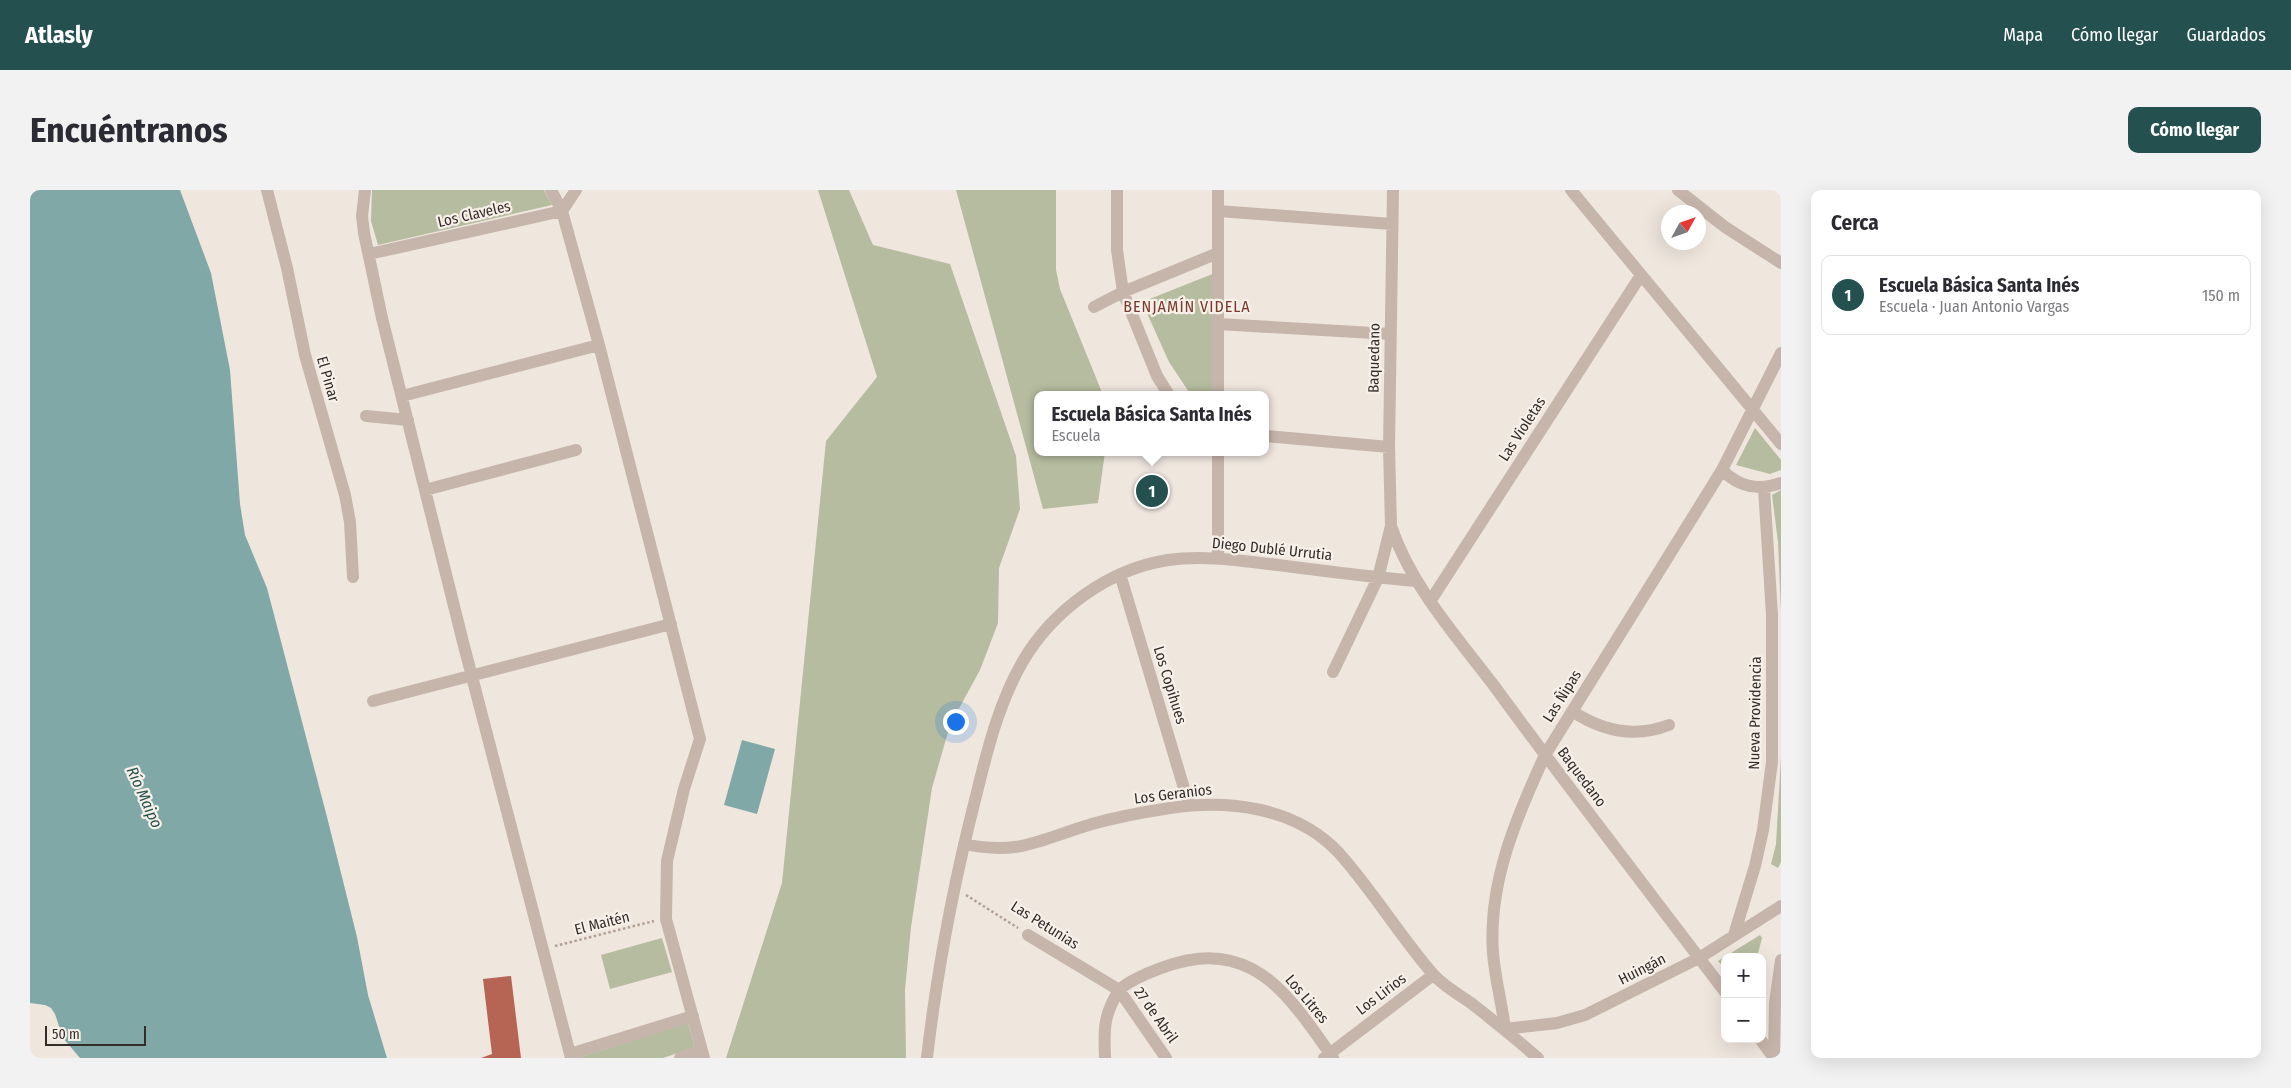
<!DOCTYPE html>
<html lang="es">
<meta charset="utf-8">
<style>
:root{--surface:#fff;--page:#f2f2f3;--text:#2b2b33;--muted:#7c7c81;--line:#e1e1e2;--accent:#245150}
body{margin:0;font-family:"Fira Sans Condensed",sans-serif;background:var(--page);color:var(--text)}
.controls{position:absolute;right:15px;bottom:15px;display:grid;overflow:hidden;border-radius:10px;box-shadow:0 5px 20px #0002}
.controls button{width:45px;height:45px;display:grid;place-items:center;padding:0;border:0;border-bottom:1px solid var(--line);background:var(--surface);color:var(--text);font:25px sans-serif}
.compass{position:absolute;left:1631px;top:15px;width:45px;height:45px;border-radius:50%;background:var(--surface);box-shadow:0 5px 20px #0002;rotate:50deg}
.scale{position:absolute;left:15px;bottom:12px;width:101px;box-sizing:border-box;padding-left:5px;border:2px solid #342c29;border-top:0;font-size:14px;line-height:18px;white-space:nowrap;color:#342c29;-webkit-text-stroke:4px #f7f0e9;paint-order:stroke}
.you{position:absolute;left:925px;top:531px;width:18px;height:18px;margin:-12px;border:4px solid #fff;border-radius:50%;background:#1a73e8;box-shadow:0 0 0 8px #1a73e833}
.badge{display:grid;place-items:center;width:32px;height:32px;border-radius:50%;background:var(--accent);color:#fff;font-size:16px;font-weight:700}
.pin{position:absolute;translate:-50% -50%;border:2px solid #fff;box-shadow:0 1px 5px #0006}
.popup{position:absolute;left:1004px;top:201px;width:235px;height:65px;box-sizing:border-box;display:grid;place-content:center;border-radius:10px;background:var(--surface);filter:drop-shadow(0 1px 4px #0005);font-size:16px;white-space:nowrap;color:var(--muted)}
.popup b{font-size:19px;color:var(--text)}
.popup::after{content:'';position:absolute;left:50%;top:100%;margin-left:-10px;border:10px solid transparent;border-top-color:var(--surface)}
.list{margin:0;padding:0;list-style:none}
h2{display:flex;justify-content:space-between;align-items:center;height:65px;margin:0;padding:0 20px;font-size:21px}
h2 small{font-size:16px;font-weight:400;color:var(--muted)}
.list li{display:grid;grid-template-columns:32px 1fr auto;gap:15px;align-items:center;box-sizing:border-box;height:80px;margin:0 10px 10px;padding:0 10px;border:1px solid var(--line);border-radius:10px}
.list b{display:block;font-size:19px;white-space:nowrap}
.list p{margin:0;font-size:16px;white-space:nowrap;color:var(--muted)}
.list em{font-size:16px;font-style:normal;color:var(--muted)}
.map{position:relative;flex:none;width:1751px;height:868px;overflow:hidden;border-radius:10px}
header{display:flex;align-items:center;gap:30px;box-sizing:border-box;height:70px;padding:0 25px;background:var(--accent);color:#fff}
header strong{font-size:24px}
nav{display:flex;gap:28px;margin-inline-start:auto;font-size:18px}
.intro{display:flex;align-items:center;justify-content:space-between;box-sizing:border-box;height:120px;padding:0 30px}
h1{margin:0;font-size:35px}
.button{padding:12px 22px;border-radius:10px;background:var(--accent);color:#fff;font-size:18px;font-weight:700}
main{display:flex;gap:30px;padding:0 30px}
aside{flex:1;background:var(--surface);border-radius:10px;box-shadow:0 5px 20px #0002}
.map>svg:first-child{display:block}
</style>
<header>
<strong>Atlasly</strong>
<nav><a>Mapa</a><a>Cómo llegar</a><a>Guardados</a></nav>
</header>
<div class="intro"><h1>Encuéntranos</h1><a class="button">Cómo llegar</a></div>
<main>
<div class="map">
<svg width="1751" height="868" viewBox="0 0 1751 868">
<rect width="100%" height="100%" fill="#efe6de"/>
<path fill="#b5bc9f" d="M342,0H514L522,15L348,55L341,31Z
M788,0H819L843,55L920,74L986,266L990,319L969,378L968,433L950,480L920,535L902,598L881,737L875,800L876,868H696L752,693L796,251L847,187Z
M926,0H1026V80L1030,99L1073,205H1008V262H1075L1068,313L1013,319Z
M1185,83L1182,205H1161L1139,172L1112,112Z
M1725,238L1751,270V280L1740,284L1706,275Z
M1751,300V422L1748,352L1742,305Z
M1751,567V672L1748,678L1741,674L1746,654Z
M1730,745L1732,748L1727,767H1695V779L1688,771Z
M632,748L642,782L580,799L571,765Z
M658,833L665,857L633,868H547Z"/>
<path fill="#80a8a7" d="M0,0H150L181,83L200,180L210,314L215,345L237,398L297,627L327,747L338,805L357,868H50L33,848L25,824L21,818L15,815L0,813Z
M712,550L745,559L727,624L694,615Z"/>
<path fill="#b66554" d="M481,786L491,868H451L462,864L453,789Z"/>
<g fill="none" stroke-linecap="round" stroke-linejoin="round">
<path stroke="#b19f95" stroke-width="2.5" stroke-dasharray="2.5 2.5" stroke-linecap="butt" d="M936,705L988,738
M525,756L624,731"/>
<path stroke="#c6b5ab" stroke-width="12" d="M237,0L257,78L275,165L315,305L320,332L323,387
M335,0L332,26L334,43L352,128L433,452L541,868
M521,0L532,21L569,155L670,549L654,599L637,671L636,729L674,868
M1087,0V60L1093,102L1127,186L1139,205
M1541,0L1751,254
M1648,0L1695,37L1751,73
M1188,21L1362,34
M339,64L532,21L546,0
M1064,117L1093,102L1188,63
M1188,134L1361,144
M1188,205V0
M372,206L569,155
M336,226L378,230
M1236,246L1359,257
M1188,262V368
M1692,280C1709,297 1728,301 1751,293
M395,300L546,260
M1361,336C1381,396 1427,447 1465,497C1540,600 1618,700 1695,802
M1090,384L1159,615
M1401,410L1611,85
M1303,482L1348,388L1361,336L1359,257L1363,0
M343,511L641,434
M1542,521C1572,541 1605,548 1639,535
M934,654C990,666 1011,649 1062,634C1087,627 1114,622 1140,618C1198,609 1266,617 1309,663C1343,701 1369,745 1402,783C1412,795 1428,804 1441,813C1464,831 1486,849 1508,868
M998,745L1089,800L1136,868
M1704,745L1725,676L1733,640L1742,572V425L1734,298
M1475,839C1472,813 1465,789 1463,763C1458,693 1486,628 1515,565L1692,280L1751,163
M1475,839L1527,833L1555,825L1669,768L1751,716
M1730,849L1744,868
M540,864L663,826
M650,868L672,861
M897,868C907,780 924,692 946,606C957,561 969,512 993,471C1023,420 1079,379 1138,370C1174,365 1212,371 1248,375C1294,381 1340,387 1386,391
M1075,868C1074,842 1073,826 1088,802C1093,794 1108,788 1116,784C1151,769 1186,760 1222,779C1254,795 1282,838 1303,868
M1294,868L1403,785
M1744,868L1745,813L1751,770"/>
</g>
<g text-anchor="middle" stroke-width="4.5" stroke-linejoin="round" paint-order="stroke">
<g font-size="15" fill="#342c29" stroke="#f7f0e9">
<text transform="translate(444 24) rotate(-13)" y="5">Los Claveles</text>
<text transform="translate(1344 168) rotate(-89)" y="5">Baquedano</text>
<text transform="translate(298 189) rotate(74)" y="5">El Pinar</text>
<text transform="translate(1492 239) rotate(-57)" y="5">Las Violetas</text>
<text transform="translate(1242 359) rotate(6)" y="5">Diego Dublé Urrutia</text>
<text transform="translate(1140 495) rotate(73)" y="5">Los Copihues</text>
<text transform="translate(1532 506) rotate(-58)" y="5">Las Ñipas</text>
<text transform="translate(1725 523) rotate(-89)" y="5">Nueva Providencia</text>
<text transform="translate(1552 587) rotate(53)" y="5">Baquedano</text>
<text transform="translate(1143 604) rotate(-7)" y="5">Los Geranios</text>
<text transform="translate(572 733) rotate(-14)" y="5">El Maitén</text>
<text transform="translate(1015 735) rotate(32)" y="5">Las Petunias</text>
<text transform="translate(1612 779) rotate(-27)" y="5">Huingán</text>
<text transform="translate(1351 804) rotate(-37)" y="5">Los Lirios</text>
<text transform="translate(1277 809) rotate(50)" y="5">Los Litres</text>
<text transform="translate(1126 825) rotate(55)" y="5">27 de Abril</text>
</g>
<g font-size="16" letter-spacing="1" fill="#79392d" stroke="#f7f0e9">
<text x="1157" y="122">BENJAMÍN VIDELA</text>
</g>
<g font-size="16" font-style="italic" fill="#245150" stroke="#f7f0e9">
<text transform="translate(115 607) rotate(66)" y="6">Río Maipo</text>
</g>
</g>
</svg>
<div class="controls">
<button>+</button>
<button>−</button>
</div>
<svg class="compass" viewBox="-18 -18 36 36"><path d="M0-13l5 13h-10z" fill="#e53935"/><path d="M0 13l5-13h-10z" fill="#7c7c81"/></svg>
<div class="scale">50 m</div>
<div class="you"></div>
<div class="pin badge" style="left:1122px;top:301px">1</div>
<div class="popup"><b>Escuela Básica Santa Inés</b>Escuela</div>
</div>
<aside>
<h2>Cerca<small></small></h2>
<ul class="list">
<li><span class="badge">1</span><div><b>Escuela Básica Santa Inés</b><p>Escuela · Juan Antonio Vargas</p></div><em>150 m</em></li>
</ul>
</aside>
</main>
